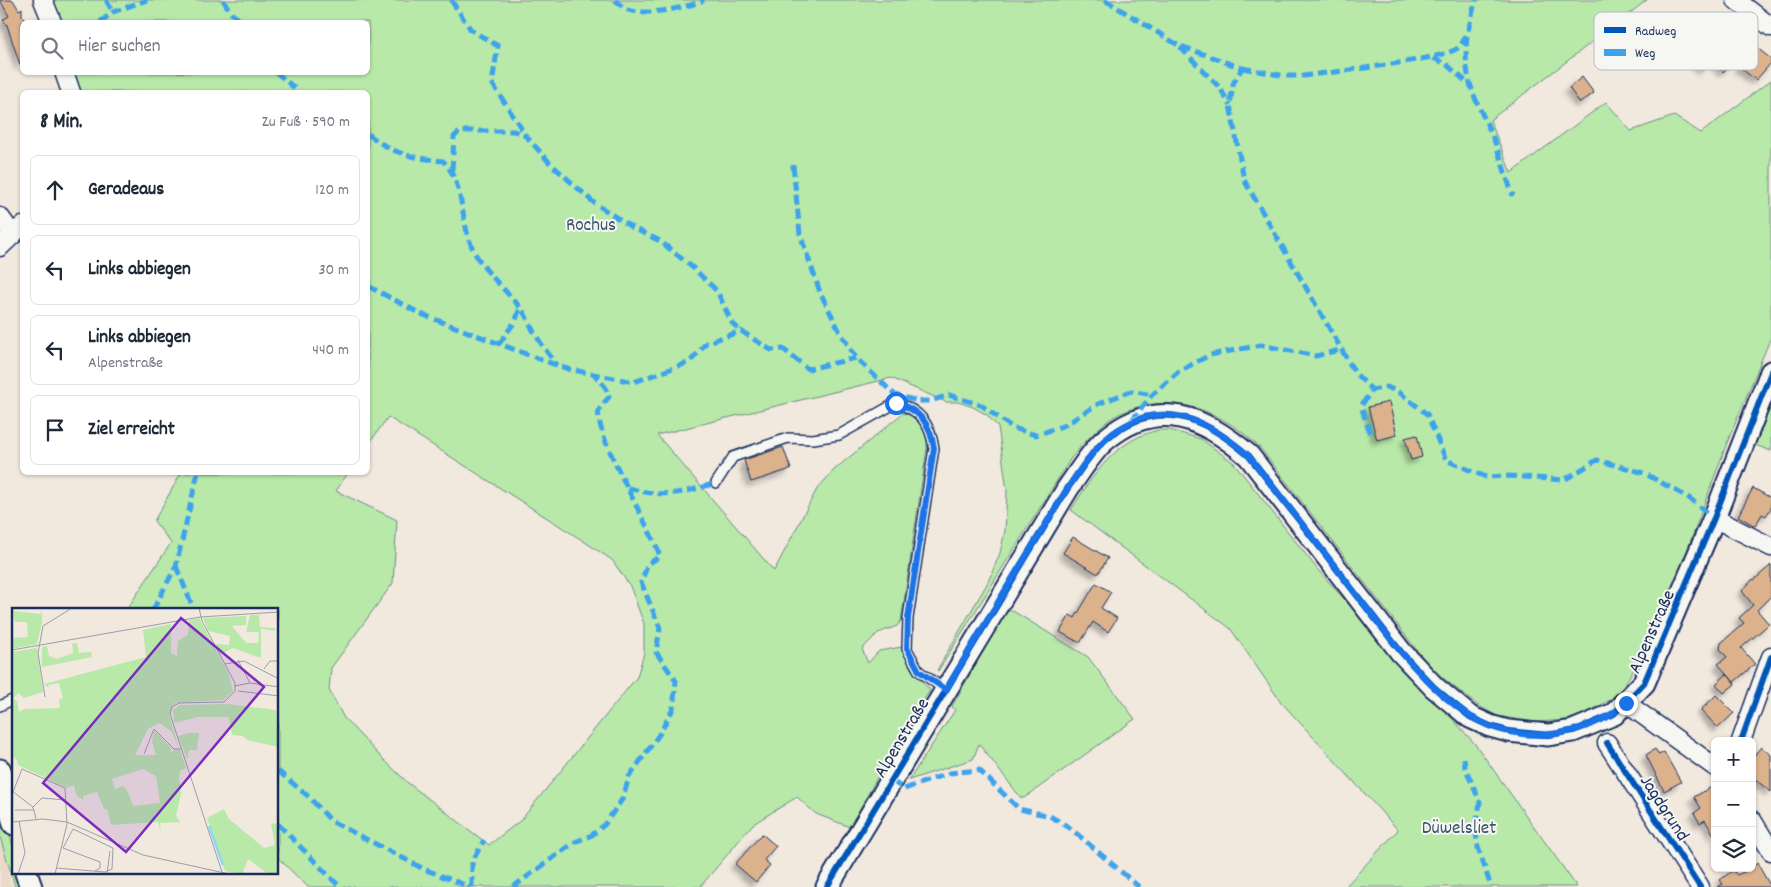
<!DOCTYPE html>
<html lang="de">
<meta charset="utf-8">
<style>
:root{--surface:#fff;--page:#f6f6f7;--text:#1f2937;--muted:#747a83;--line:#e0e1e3}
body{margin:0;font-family:Dekko,sans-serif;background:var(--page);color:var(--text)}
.controls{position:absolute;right:15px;bottom:15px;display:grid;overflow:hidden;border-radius:8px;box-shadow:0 1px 4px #0004}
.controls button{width:45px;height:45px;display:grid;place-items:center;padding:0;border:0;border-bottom:1px solid var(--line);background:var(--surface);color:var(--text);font:25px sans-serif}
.stop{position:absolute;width:15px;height:15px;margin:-11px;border:4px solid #1a73e8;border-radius:50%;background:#fff}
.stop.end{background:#1a73e8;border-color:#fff;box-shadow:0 1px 5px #0008}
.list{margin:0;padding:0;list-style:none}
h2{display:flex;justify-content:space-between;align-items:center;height:65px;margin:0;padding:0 20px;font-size:21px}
h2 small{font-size:16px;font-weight:400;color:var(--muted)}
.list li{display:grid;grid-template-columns:32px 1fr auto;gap:15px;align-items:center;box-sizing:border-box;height:70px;margin:0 10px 10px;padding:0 10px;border:1px solid var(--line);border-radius:8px}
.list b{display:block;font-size:19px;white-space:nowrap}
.list p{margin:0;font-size:16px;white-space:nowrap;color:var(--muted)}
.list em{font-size:16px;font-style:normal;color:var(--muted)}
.icon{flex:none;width:28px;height:28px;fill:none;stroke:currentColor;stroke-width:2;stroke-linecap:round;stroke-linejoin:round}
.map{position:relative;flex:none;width:1771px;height:887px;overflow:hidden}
.search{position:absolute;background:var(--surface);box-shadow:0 1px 4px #0004;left:20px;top:20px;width:350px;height:55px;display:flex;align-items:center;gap:12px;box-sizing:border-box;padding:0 18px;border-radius:8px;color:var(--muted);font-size:19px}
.panel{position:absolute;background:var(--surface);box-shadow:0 1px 4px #0004;left:20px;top:90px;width:350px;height:385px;border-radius:8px}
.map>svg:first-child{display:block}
</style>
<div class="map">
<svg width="1771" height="887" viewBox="0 0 1771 887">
<defs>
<filter id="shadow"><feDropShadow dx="-4.5" dy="4.5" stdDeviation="2.5" flood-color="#0004"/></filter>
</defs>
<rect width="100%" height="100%" fill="#f1e8de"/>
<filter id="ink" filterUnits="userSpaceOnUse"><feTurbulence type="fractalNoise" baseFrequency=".02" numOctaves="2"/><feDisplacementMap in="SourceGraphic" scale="10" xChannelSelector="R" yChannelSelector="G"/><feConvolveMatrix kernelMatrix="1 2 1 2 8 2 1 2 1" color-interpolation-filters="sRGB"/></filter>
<g filter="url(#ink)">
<path fill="#ebd8c6" d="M0,826L10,881L12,887H0Z"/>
<path fill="#b8e9a9" stroke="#6a8c84" d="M41,0H1647L1490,120L1511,173L1606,102L1631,131L1674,116L1701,133L1771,80V337L1727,443L1678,575L1646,649L1623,687L1610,700L1588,712L1567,720L1534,722L1497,716L1477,705L1437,673L1420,654L1261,449C1223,411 1171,389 1119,414C1099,424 1085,442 1071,458L938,671L937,670L988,582L1000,553L1005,531L1007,491L1001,447L998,427L987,415L973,407L958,402H946L891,378L657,435L774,571L817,489L835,469L903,413C920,417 928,432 927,448L901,621L897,626L878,633L862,649L868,663L879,651L902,647L911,669L930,690L884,765L850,827L816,814L797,797L753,824L700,887H308L278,858V610L127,609L171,543L154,521L181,473H348L336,491L397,520L393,583L331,668L329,690L344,718L376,752L408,783L489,845L521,820L637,677L644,653V624L630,586L612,560L582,540L388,417L368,445V92H66L60,73L368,72V22H47Z
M1771,406V451L1755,445Z
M1159,430H1170L1201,439L1234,463L1318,570L1475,744L1577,887H1345L1398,830L1281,702L1230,628L1071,510C1093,475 1116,439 1159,430Z
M1008,608L1088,657L1135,719L1024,798H1021L979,744L973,759L909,780L955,710L952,706Z
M0,798L14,850V873H20L24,887H15L0,837Z"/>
<path fill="#dcb28d" stroke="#1b2f5e" filter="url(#shadow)" d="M0,0H13L19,10L22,8V15L27,22H22V65H20L7,25L3,20L9,16Z
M1719,15L1735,32L1719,47L1733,63L1723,72L1713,60L1702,70L1690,57L1712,36L1705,28Z
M1755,46L1771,59V63L1756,80L1738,66Z
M1582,77L1594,93L1580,103L1569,88Z
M1389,402L1397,435L1377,440L1368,407Z
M1417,435L1422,457L1411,460L1405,438Z
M783,447L791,469L751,482L744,460Z
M1753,488L1771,498V508L1766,516L1762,514L1755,526L1738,516Z
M1073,537L1108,558L1098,574L1063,553Z
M1771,565V596L1757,610L1769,624L1741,648L1755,664L1734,682L1718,664L1727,657L1720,649L1721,643L1744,623L1739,618L1753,605L1742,591L1753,579L1754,580Z
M1096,583L1111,592L1101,608L1117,618L1108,632L1093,622L1080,643L1060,632L1070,615L1075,618Z
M1727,674L1735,684L1724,693L1716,684Z
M1716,695L1734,713L1718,728L1701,710Z
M1761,747L1771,755V792L1752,777V758Z
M1655,749L1659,755L1664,752L1681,782L1664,791L1646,755Z
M1715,785V837L1705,820L1700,823L1694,813L1701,808L1694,797Z
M762,834L776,846L764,860L770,865L756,882L735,864Z
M1757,863L1771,887H1717L1723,884L1720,880L1733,870L1737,875L1752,868Z"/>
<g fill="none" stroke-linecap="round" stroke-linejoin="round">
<g stroke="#1b2f5e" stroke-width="12">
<path id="service" d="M716,483L733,457L788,438L813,439L839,435L896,403C920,410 930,423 934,448L908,618L907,649L919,671L945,690
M0,706L14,699"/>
</g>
<g stroke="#1b2f5e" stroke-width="21">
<path id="minor" d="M43,0L52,22
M1736,0L1771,27
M64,72L71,92
M0,217L13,235
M0,247L22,226
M1714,518L1771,547
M1626,703L1715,767
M1741,741L1771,657
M1607,743L1700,887
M1752,820L1771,851"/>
</g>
<g stroke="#1b2f5e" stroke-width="25">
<path id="tertiary" d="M0,770L14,824
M26,873L31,887
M827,887L1068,488C1079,473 1091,452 1105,440C1157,396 1204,417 1249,456L1401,652L1434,687L1470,717L1490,726L1508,731L1548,735L1573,731L1614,714L1644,683L1714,518L1771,372"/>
</g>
<use href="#service" stroke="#f6f6f2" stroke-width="9"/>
<use href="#minor" stroke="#f6f6f2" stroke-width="18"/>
<use href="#tertiary" stroke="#f6f6f2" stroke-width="21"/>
<path stroke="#3da3ed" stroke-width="5" stroke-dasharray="10 5" stroke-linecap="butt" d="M106,0L113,12
M223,0L232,14L243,22
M451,0L471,30L498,46L492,83L526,136
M615,0C619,3 623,8 628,10C646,16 687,8 704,0
M1105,0L1178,45L1242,68L1233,84L1230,105L1244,180L1355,373L1372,390
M100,22L113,12L147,0
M1467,36C1462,86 1479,102 1496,145C1502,162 1507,179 1513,196
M1180,47L1220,88L1230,105
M1433,58L1446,64L1471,86
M1242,68L1285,76H1304C1330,72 1447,60 1459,47C1470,34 1471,15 1476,0
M276,72L299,92
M368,134C395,155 410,157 443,161C464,181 460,219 472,247C482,271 506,289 522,310C528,318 531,328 537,337C543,347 550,356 557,365
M793,165L800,234L820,292L840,332L856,358L895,395L918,401H931L949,395L981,405L1013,428L1036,435L1065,425L1098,404L1131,391L1152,395
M452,170L454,137L460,131H514L526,136L550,163L593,202L631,227L660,241L692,267L717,291L732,323L741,331
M368,286L421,314L542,360L568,369L634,382L690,362L706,343L741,331L771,350L783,349L808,369L856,358
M499,344L516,320L520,307
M1131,421L1152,395L1179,371L1210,355L1261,345L1316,356L1343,349
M1370,433L1361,406L1372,390L1387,387L1400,393L1427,414L1446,460L1486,477L1509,476L1564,480L1597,460L1644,473L1689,498L1714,518
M628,488C665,498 680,494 716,483
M176,566L194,610
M153,610L176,566L198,472
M1464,758L1465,767L1480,802L1476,828L1477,844L1491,887
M278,771L309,797L331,821L424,869L470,887
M892,781L904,789L950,773L979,770L1019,809L1050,816L1070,828L1139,887
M278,824L340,887
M472,887V862L484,840
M513,887L575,842L592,835L605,824L623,798L629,777L660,733L673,709L676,681L656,652L660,628L641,582L648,564L660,556C650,526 593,433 599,410C601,406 606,401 609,397L606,388L594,374"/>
<g stroke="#f6f6f2" stroke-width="9">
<path id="cycleway" d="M1741,741L1771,657
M1607,743L1700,887
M827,887L1068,488C1079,473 1091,452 1105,440C1157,396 1204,417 1249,456L1401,652L1434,687L1470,717L1490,726L1508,731L1548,735L1573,731L1614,714L1644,683L1714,518L1771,372"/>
</g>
<use href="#cycleway" stroke="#0057b8" stroke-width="6"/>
</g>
</g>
<g fill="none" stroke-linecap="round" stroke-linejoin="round" filter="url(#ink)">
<path stroke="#1a73e8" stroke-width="6" d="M896,403C920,410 930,423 934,448L908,618L907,648L919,671L946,690C978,636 1010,581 1044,527C1059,502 1083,460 1105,440C1114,431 1131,421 1144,417C1185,407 1220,431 1249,456C1285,502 1321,548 1356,594C1390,638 1423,686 1470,716C1516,746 1586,739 1626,703"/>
</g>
<g text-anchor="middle" stroke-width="4" stroke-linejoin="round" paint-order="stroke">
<g font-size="19" fill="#3a546d" stroke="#f6f6f2">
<text x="591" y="230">Rochus</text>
<text x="1459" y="833">Düwelsliet</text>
</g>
<g font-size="19" fill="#1b2f5e" stroke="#f6f6f2">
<text transform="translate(1650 631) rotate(-66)" y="7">Alpenstraße</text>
<text transform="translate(900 737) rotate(-59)" y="7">Alpenstraße</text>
<text transform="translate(1666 807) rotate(57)" y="7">Jagdgrund</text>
</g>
</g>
<g transform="translate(12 608)">
<rect width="266" height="266" fill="#f1e8de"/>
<path d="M30,0V14L25,36L0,41V30L16,29L15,14H3L1,3L29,6ZM238,7H247L248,19L263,20V23L249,21V50L221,40L209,46L204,36L217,37L218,28L196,23L191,10L234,8V17L220,18L234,35H246L247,24H234ZM187,10L216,64L221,83L212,92L163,95L157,107L167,140L159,123L147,115L136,121L123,147H144L140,134L142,122L159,140V145L162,141L168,142L174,160L168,163L167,169L169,185L164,208L168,214L148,215L149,224L146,214L99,217L95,201H92L85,184L71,188V192L64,187L62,177L55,180L6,157L5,152L0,148V44L25,40L31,84L12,90L6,85L1,91L5,93L7,104L12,101L48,100L47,92L51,90L47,75L36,77L37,80L32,76L134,49L131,22L159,16V45L165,48L166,33L176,27L177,12ZM131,161L144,168L148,195L121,198L116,184L111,178L103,181L100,171ZM65,35L67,45L79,44L80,49L30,59V39L35,38L37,48L45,51L61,45L60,36ZM215,96L264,102L266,139L235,132L231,128L220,127L217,109H186L162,115L161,102L168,97ZM177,125H187L185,142H177L175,151L166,128ZM212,201L217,211L252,240L263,237L259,215L266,216V266H256L236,251L230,266L213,263L195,210Z" fill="#b8e9a9" fill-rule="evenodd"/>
<path fill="none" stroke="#91d6f3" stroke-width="2.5" d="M197,218L211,257"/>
<path fill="none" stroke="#9b9eab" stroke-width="1" d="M187,0L190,13L223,75V83L212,94L167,95L160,99L158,106L210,264M0,42L188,9L267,4M226,52L238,75M213,56L232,53L267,71M252,61L258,53H267M223,78L238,75L267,79M226,83L267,88M33,89L26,45L31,18L60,0M132,146L142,121L162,141H169M0,183L21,199L24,211M1,184L10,161L53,180L55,216L43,266M21,199L30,190L54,192M3,202H22M0,214L31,211L55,214L131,247L217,266M51,240L88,254V260L83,263M44,260L93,264L100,261L101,240L61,221L51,240M6,266L13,245L7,213M95,266L98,243M173,266H198"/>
<path fill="#7b2cbf" fill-opacity="0.15" stroke="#7b2cbf" stroke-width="2.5" d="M169,10L252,79L114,244L31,175Z"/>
<rect width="266" height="266" fill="none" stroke="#1b2f5e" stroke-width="2.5"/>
</g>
<rect x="1594" y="12" width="164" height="58" rx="8" fill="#f6f6f2" stroke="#b4bac6" stroke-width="1"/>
<rect x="1604" y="27" width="22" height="6" fill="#0057b8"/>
<rect x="1604" y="49" width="22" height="7" fill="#3da3ed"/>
<g font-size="14" fill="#1b2f5e">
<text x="1635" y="35">Radweg</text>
<text x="1635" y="57">Weg</text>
</g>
</svg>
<div class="controls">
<button>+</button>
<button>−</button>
<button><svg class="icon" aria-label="layers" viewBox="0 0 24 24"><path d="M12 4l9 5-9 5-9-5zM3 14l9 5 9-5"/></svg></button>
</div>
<div class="stop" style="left:896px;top:403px"></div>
<div class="stop end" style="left:1626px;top:703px"></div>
<div class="search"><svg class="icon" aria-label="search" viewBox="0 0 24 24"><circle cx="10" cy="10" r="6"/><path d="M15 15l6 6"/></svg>Hier suchen</div>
<section class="panel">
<h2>8 Min.<small>Zu Fuß · 590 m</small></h2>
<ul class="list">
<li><svg class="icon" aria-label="ahead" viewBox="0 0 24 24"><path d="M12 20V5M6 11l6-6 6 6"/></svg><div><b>Geradeaus</b></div><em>120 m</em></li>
<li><svg class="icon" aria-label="left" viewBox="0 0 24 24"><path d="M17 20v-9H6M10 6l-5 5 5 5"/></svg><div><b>Links abbiegen</b></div><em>30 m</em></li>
<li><svg class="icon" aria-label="left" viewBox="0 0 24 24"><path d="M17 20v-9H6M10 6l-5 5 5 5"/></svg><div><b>Links abbiegen</b><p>Alpenstraße</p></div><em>440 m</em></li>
<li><svg class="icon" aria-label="arrive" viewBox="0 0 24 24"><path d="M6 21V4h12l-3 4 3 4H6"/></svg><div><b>Ziel erreicht</b></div></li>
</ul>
</section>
</div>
